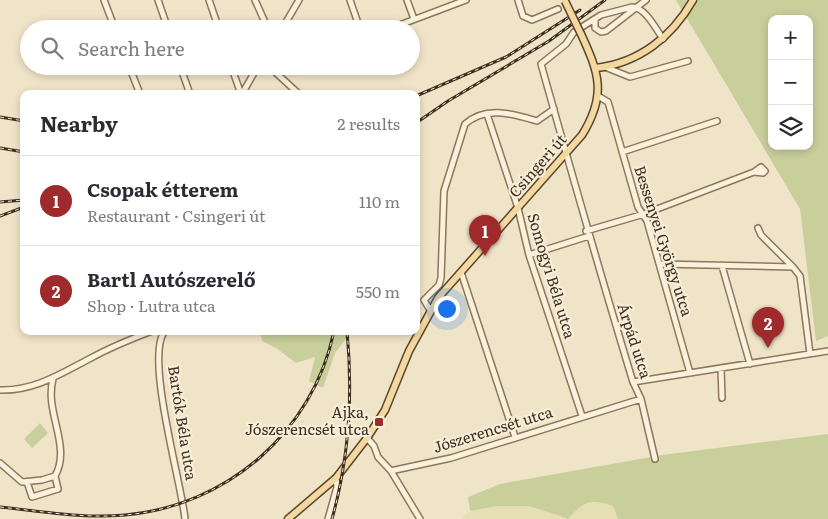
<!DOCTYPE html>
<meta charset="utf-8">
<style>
:root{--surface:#fff;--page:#f2f2f3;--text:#2b2b33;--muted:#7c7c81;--line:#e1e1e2;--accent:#9e2a2b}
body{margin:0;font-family:Literata,serif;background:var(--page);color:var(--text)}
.controls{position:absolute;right:15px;top:15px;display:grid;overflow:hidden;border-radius:10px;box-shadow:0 2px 8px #0003}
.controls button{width:45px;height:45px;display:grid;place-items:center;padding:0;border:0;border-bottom:1px solid var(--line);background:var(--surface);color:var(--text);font:25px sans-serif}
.you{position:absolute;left:446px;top:308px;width:18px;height:18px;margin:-12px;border:4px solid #fff;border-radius:50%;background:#1a73e8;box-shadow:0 0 0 8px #1a73e833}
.badge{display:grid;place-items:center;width:32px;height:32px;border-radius:50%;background:var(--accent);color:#fff;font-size:16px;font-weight:700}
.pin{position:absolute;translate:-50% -41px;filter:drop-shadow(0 1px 2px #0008)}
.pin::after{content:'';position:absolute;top:26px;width:18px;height:15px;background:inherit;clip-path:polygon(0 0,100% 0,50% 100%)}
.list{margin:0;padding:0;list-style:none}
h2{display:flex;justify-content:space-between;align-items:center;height:65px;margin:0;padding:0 20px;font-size:21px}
h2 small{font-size:16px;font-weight:400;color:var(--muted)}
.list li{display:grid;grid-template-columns:32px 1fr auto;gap:15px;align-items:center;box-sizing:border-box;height:90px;padding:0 20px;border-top:1px solid var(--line)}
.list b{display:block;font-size:19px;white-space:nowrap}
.list p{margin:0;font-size:16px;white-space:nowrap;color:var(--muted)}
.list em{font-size:16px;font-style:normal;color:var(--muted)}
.icon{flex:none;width:28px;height:28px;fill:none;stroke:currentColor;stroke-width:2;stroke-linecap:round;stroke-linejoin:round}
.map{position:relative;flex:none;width:828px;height:519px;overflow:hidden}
.search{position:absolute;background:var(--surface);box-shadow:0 2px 8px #0003;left:20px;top:20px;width:400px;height:55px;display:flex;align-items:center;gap:12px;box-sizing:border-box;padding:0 18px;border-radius:28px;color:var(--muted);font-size:19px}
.panel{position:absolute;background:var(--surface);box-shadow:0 2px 8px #0003;left:20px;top:90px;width:400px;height:245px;border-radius:10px}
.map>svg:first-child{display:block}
</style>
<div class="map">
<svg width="828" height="519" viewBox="0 0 828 519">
<rect width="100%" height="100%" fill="#f0e4c8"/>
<path fill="#e6deb5" d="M598,500L613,506L618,519H568L580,506Z
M497,506H529L565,519H461L470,511Z"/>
<path fill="#c9cf9b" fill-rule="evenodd" d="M676,0H828V336L816,341L800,209ZM772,19H809V146H772Z
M260,331H352L335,353L323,388L309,381L315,357L296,363L276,348L262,341Z
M40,423L48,433L32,448L24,439Z
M828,434V519H618L613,506C591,498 583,502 568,519L529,506H497L470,511L468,497L500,484L662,455Z"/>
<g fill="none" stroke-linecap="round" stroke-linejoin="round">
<g stroke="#8d765c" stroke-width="8">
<path id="minor" d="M104,0L115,29
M158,0L168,29
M209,0L219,29
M255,0L268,29
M350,0L360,29
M407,0L414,19
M518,0L523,16L532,20L558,9
M595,20V28L601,32L606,31L646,0
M282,29L299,0
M389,29L466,0
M129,66L140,94
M180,66L190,94
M231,66L241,94
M267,66L274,71L287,66
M373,66L374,70
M605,67L630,77L688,61
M274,71L299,94
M242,94L258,66
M598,96L608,102L638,207L647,221L690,373
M487,114L518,208L529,255L582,416
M622,152L717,121
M758,228L761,235L793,267
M586,231L644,214L754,172L761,167L765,171L763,173L754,172
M529,255L589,236
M660,264L793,267L800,276L810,354
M722,266L750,364
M461,272L515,437
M430,310L424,300L439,285L441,278L444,191L465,124C486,105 513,114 537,121L554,109
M165,331C144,355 182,485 185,519
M721,368L722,398
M633,382L828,351
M0,390C35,391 62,373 91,358C111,347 131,339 152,331
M367,438L374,446L378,457L391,471L395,470L451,458L641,399
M655,459L641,399L633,382C601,277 571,171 541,64L566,44L574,32L601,15L632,7C645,7 656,29 663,39
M0,463L22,482L42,480L55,476C72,446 44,412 53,379
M391,471L420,519
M27,482L32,497L58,489L55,476
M328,519L337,487L336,478"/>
</g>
<g stroke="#5b4430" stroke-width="9">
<path id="major" d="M596,68C639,63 672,37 693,0
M288,519L336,478L367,438L385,410L409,351L438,298L582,135C607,95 599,73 581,34"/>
</g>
<use href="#minor" stroke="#faf1dc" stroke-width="5"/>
<use href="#major" stroke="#f3d9a0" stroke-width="6"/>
<g stroke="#3d2e20" stroke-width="3">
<path id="rail" d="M416,96L506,57L580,10
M0,117L24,121
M416,123L448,101L549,41L605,0
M0,148L24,152
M0,202L24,200
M0,216L24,207
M0,507C40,511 84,519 125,515C227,506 313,432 334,331
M332,519C349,458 353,394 347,331"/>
</g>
<use href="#rail" stroke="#f7eed8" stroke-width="1" stroke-dasharray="4" stroke-linecap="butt"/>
<g stroke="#5b4430" stroke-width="9" stroke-linecap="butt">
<path id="major-bridge" d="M565,1L581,34"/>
</g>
<use href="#major-bridge" stroke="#f3d9a0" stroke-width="6"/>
</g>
<rect fill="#9e2a2b" stroke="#f7eed8" stroke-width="2" x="374" y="417" width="10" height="10" rx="2.5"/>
<g text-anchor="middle" stroke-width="4.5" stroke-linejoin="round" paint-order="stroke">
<g font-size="15" fill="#3d2e20" stroke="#f7eed8">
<text transform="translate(538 166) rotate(-49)" y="5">Csingeri út</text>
<text transform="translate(663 241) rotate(72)" y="5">Bessenyei György utca</text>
<text transform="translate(551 276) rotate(73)" y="5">Somogyi Béla utca</text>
<text transform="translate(634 341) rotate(72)" y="5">Árpád utca</text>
<text transform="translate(182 423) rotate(81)" y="5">Bartók Béla utca</text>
<text transform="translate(493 430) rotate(-17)" y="5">Jószerencsét utca</text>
</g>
<g font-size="15" fill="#3d2e20" stroke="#f7eed8" text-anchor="end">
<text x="369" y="418">Ajka,<tspan x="369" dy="17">Jószerencsét utca</tspan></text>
</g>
</g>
</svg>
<div class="controls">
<button>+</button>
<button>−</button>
<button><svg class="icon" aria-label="layers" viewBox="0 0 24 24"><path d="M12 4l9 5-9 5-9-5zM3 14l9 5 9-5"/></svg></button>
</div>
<div class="you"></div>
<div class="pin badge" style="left:485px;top:256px">1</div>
<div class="pin badge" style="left:768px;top:348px">2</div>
<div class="search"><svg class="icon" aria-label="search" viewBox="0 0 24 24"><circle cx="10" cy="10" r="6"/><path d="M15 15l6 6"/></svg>Search here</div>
<section class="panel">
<h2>Nearby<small>2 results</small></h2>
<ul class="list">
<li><span class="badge">1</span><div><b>Csopak étterem</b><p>Restaurant · Csingeri út</p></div><em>110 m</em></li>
<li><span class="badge">2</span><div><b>Bartl Autószerelő</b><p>Shop · Lutra utca</p></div><em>550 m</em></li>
</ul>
</section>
</div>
